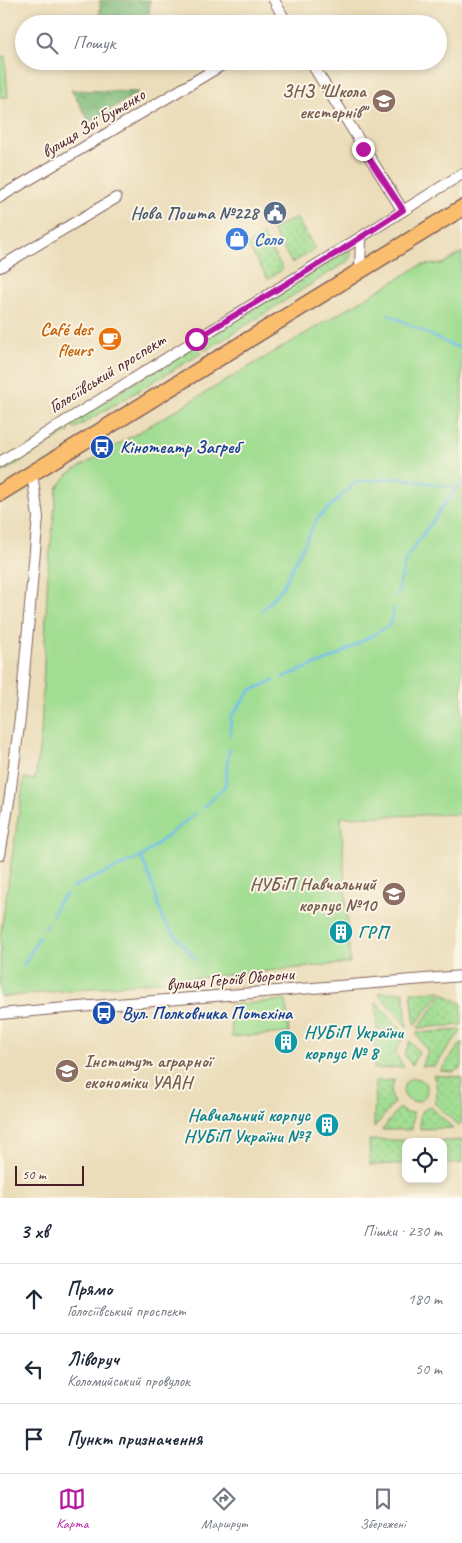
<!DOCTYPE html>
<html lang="uk">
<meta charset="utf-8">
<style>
:root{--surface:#fff;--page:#f6f6f7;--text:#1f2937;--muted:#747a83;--line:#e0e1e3;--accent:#b5179e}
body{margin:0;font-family:Caveat,sans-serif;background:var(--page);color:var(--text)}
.controls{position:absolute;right:15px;bottom:15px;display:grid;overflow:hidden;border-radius:10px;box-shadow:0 2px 8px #0003}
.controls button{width:45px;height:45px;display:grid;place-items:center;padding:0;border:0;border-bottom:1px solid var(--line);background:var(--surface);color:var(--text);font:25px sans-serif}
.scale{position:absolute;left:15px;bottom:12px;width:69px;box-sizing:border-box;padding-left:5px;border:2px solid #4a1f2b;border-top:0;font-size:14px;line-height:18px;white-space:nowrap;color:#4a1f2b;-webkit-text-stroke:4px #fcf5e5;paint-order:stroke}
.stop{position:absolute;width:15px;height:15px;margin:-11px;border:4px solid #b5179e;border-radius:50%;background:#fff}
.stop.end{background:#b5179e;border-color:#fff;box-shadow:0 1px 5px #0008}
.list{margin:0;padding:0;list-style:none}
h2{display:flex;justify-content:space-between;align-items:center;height:65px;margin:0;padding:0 20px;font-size:21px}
h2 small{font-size:16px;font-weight:400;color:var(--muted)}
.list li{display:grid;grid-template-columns:32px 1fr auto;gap:15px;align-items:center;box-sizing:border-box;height:70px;padding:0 20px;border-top:1px solid var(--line)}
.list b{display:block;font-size:19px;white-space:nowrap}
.list p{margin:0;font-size:16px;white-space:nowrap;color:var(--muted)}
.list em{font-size:16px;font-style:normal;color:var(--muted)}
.icon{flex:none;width:28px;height:28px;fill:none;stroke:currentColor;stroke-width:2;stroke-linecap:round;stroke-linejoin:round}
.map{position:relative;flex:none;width:462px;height:1198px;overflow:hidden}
.search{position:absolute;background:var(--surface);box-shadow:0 2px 8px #0003;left:15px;right:15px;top:15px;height:55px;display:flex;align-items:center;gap:12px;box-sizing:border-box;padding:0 18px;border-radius:28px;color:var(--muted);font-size:19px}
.sheet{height:275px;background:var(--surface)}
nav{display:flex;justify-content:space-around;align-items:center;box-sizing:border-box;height:70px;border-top:1px solid var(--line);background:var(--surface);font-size:14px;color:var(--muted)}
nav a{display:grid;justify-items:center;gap:2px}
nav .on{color:var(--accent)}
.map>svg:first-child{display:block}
</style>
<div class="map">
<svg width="462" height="1198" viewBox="0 0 462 1198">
<defs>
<pattern id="grass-dots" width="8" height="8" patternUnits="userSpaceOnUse" patternTransform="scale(1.25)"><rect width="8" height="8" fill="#a1dd92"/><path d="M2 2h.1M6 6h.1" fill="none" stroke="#8cbd7e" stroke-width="1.8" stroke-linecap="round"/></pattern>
<pattern id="forest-crowns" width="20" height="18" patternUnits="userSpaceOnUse" patternTransform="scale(1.25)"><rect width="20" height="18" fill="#80bc7c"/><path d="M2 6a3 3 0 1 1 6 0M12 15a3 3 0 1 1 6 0" fill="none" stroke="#6b9866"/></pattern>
</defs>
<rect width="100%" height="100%" fill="#fcf5e5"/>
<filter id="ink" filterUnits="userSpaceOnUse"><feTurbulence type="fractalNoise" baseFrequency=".02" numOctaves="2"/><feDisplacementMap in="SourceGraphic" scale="10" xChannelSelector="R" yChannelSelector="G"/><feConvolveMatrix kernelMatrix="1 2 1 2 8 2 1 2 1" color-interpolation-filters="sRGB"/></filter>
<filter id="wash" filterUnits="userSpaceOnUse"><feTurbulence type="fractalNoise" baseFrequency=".0096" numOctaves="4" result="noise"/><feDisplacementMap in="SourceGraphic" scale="20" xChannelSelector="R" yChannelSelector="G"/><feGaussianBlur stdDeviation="1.12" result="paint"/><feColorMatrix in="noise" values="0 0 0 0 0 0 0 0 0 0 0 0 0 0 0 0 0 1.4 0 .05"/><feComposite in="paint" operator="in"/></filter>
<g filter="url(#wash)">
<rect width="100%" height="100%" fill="#ebddb9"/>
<path fill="url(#grass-dots)" stroke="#767e5e" d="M296,217L315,249L292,263L272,230Z
M263,235L283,269L268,279L247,245Z
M351,249V259L205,351L200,343Z
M196,344L202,353L74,429L70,423Z
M66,425L70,431L0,474V465Z
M441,991L415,1026L411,992Z
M404,992L407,1027L378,993Z
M443,993L462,1004V1025L418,1028Z
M376,1002L402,1030H377Z
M462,1030L435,1066H421L428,1052L416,1033Z
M375,1034H405L395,1053L404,1067L374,1069Z
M410,1041L419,1052L412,1065L404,1055Z
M462,1042V1067L453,1072L440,1071Z
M433,1075L462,1077V1123L459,1126L434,1103C439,1091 437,1086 433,1075Z
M395,1080C390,1089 389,1094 394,1103L374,1128L375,1081Z
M430,1106L453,1128L420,1129V1113Z
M399,1108L405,1113H413L412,1130H382Z
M369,1140H413V1142H406V1164L370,1165Z
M462,1140V1163H443V1142H424Z"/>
<path fill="url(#forest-crowns)" stroke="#656e54" d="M100,0H150L149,18L246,24H100Z
M71,90L139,92L90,122Z"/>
<path fill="#a1dd92" stroke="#767e5e" d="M5,56L8,97H0V57Z
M462,252V814L341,817L350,963L0,997V937L24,778L35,780L41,733L48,569L57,488L68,474L421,265L443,264Z
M286,1000L289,1033L232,1037L229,1005Z
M403 1090a12 12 0 1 1 24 0a12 12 0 1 1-24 0Z"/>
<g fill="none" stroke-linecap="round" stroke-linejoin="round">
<path stroke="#75bfee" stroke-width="2.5" d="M388,314L453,346L462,348
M397,596L406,558L454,491L462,483
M262,611L282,588L317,519L356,482L399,478L457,488
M283,677L333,658L390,625L394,608
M230,735L231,717L251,690L274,681
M204,807L225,786L229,750
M141,857L151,880L163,920L195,959
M73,887L141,857L196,813
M52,915L58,902L66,894
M45,927L47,924
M24,965L39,937"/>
</g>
</g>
<g filter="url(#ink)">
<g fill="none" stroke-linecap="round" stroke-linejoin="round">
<g stroke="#82625d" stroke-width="12">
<path id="minor" d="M274,0L287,24
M310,61L403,211
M0,197L229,61
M0,267L116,198
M360,270L361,238
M0,462L462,174
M0,855L10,795L20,718L38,517L32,473
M0,1014L54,1009L462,976"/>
</g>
<g stroke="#82625d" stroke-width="18">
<path id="highway" d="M0,493L462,208"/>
</g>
<use href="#minor" stroke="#fff" stroke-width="10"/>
<use href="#highway" stroke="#fbbd6e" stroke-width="15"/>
</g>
</g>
<g fill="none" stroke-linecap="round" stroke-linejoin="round" filter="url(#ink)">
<path stroke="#b5179e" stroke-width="6" d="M196,339L343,249L403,210L363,149"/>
</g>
<defs>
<g id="school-disc" transform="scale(1.25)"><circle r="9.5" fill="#8d6e63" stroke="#fcf5e5"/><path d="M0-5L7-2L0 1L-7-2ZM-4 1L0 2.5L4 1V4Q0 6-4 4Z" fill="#fff"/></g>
<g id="civic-disc" transform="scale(1.25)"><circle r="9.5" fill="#5c6f8a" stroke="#fcf5e5"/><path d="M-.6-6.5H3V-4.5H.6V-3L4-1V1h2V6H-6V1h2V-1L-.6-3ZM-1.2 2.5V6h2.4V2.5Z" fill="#fff"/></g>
<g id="shop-disc" transform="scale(1.25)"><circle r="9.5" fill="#3f7fe0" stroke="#fcf5e5"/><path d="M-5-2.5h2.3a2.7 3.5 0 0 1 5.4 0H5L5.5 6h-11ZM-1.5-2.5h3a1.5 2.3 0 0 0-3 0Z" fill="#fff"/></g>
<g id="cafe-disc" transform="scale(1.25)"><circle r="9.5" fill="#e8710a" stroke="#fcf5e5"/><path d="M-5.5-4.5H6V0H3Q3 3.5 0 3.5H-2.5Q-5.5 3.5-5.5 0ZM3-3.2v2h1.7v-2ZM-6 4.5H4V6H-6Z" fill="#fff"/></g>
<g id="bus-disc" transform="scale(1.25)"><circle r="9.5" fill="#1a4fb4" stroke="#fcf5e5"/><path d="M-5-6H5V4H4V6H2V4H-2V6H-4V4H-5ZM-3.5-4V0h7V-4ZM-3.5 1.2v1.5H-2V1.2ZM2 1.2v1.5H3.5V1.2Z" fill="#fff"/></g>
<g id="university-disc" transform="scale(1.25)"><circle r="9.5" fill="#8d6e63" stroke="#fcf5e5"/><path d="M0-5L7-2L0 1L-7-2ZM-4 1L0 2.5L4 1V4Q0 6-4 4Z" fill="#fff"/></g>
<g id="building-disc" transform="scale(1.25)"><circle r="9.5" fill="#0f9aa8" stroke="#fcf5e5"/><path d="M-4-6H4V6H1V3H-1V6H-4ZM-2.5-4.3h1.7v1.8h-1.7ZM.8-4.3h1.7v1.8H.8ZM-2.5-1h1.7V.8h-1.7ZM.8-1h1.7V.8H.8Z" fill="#fff"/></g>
</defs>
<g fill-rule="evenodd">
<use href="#school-disc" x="384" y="101"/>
<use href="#civic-disc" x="275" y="213"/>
<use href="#shop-disc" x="237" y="239"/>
<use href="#cafe-disc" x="110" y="339"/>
<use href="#bus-disc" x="102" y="447"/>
<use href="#university-disc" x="394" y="894"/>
<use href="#building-disc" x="341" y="932"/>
<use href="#bus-disc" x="104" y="1013"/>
<use href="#building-disc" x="286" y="1042"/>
<use href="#university-disc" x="67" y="1071"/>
<use href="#building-disc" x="327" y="1125"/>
</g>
<g text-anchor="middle" stroke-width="4" stroke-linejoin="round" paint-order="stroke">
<g font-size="18" font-weight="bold" fill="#785e54" stroke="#fcf5e5" text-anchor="end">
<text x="366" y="97">ЗНЗ "Школа<tspan x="366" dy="21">екстернів"</tspan></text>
<text x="376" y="890">НУБіП Навчальний<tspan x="376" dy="21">корпус №10</tspan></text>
<text x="84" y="1067" text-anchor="start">Інститут аграрної<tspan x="84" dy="21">економіки УААН</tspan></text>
</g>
<g font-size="18" fill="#4a1f2b" stroke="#fcf5e5">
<text transform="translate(93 123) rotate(-31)" y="6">вулиця Зої Бутенко</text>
<text transform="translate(107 373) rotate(-32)" y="6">Голосіївський проспект</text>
<text transform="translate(230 979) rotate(-5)" y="6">вулиця Героїв Оборони</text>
</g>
<g font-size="18" font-weight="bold" fill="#4e5e75" stroke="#fcf5e5" text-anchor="end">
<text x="258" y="219">Нова Пошта №228</text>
</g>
<g font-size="18" font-weight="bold" fill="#366cbe" stroke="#fcf5e5" text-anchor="start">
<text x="254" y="245">Соло</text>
</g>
<g font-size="18" font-weight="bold" fill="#c56008" stroke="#fcf5e5" text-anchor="end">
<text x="92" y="335">Café des<tspan x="92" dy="21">fleurs</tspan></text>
</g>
<g font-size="18" font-weight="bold" fill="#164399" stroke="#fcf5e5" text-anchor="start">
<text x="120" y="453">Кінотеатр Загреб</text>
<text x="122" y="1019">Вул. Полковника Потєхіна</text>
</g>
<g font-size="18" font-weight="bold" fill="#0d838f" stroke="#fcf5e5" text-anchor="start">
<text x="358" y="938">ГРП</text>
<text x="304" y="1038">НУБіП України<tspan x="304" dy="21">корпус № 8</tspan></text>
<text x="310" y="1121" text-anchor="end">Навчальний корпус<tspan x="310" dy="21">НУБіП України №7</tspan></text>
</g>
</g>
</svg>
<div class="controls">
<button><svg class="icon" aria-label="locate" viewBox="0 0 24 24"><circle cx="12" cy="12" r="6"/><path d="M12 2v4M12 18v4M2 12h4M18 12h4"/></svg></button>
</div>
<div class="scale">50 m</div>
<div class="stop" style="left:196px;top:339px"></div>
<div class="stop end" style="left:363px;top:149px"></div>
<div class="search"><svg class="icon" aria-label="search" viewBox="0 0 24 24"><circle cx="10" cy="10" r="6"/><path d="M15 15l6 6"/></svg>Пошук</div>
</div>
<section class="sheet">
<h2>3 хв<small>Пішки · 230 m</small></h2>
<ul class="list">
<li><svg class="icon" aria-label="ahead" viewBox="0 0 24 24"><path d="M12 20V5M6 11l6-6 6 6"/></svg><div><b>Прямо</b><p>Голосіївський проспект</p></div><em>180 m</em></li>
<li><svg class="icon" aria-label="left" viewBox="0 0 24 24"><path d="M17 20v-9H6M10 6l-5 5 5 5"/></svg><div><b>Ліворуч</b><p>Коломийський провулок</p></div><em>50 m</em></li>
<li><svg class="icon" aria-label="arrive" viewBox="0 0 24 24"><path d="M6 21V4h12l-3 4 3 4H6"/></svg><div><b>Пункт призначення</b></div></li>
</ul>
</section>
<nav>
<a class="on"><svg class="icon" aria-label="map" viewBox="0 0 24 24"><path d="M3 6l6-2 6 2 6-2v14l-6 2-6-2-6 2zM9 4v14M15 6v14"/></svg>Карта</a>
<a><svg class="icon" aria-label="directions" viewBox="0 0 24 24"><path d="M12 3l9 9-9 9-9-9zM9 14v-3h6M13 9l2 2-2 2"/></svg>Маршрут</a>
<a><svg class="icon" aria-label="saved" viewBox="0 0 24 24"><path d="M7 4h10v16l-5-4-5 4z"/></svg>Збережені</a>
</nav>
